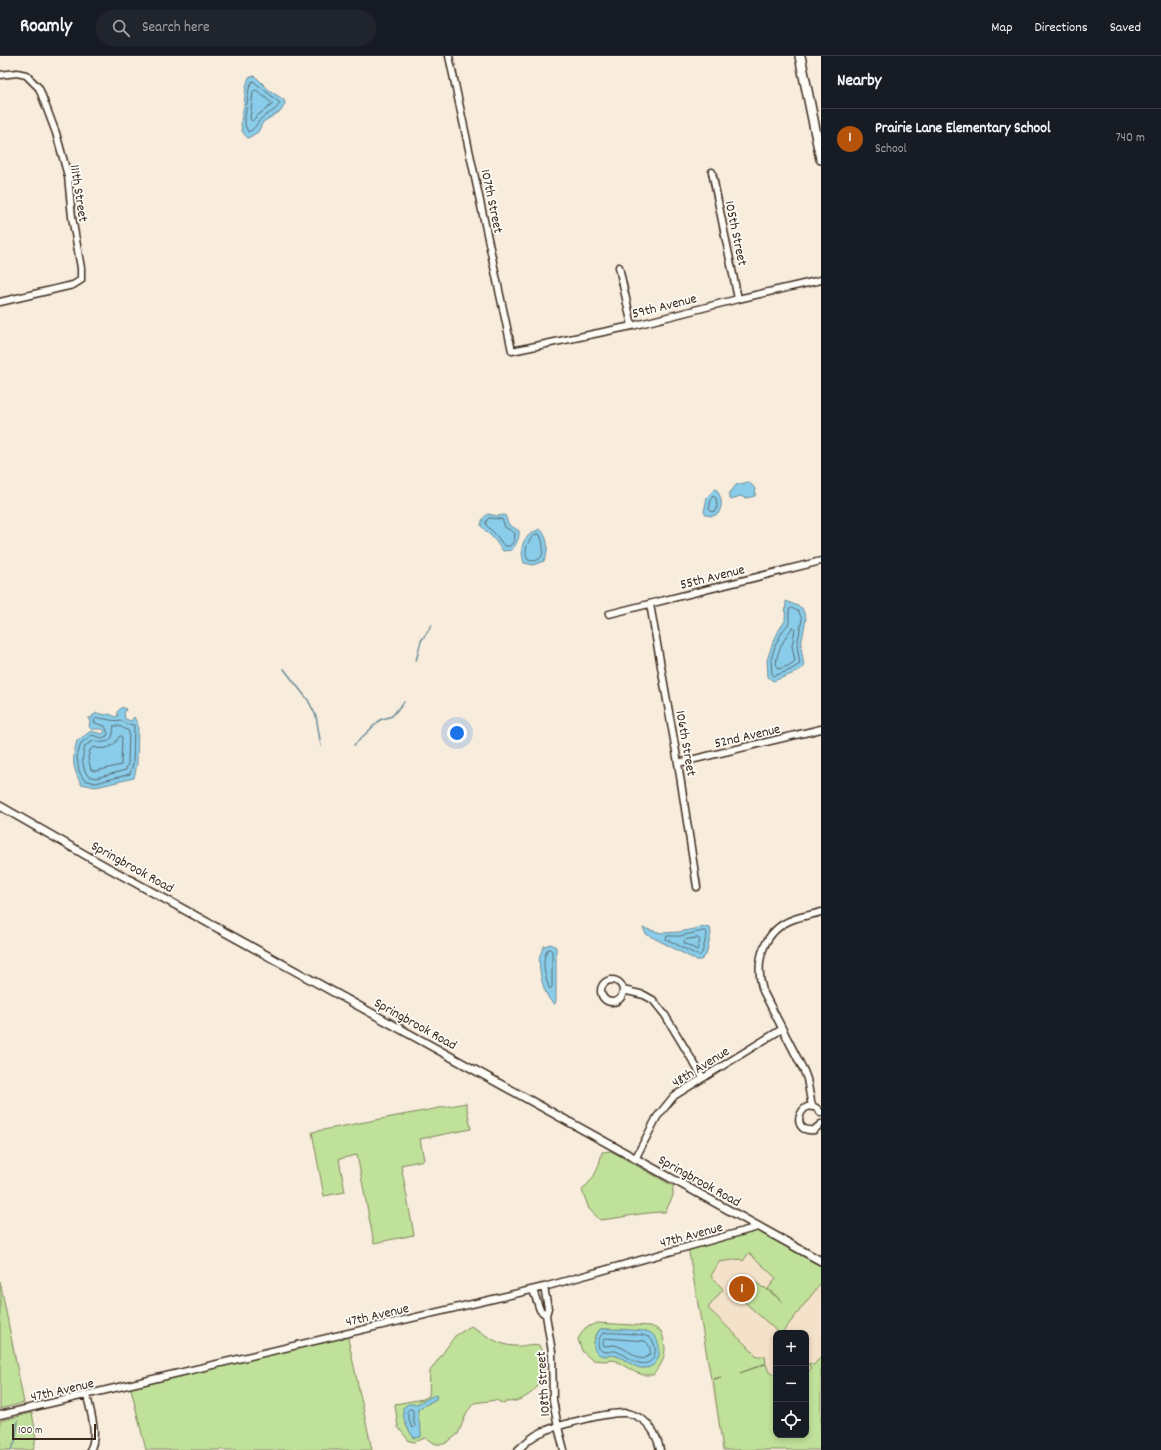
<!DOCTYPE html>
<meta charset="utf-8">
<style>
:root{--surface:#171b24;--page:#20242c;--text:#f1f3f6;--muted:#9ea1a6;--line:#363941;--accent:#b45309}
body{margin:0;font-family:Dekko,sans-serif;background:var(--page);color:var(--text)}
.controls{position:absolute;right:12px;bottom:12px;display:grid;overflow:hidden;border-radius:8px;box-shadow:0 2px 6px #0003}
.controls button{width:36px;height:36px;display:grid;place-items:center;padding:0;border:0;border-bottom:1px solid var(--line);background:var(--surface);color:var(--text);font:20px sans-serif}
.scale{position:absolute;left:12px;bottom:10px;width:84px;box-sizing:border-box;padding-left:4px;border:2px solid #3b2a1e;border-top:0;font-size:11px;line-height:14px;white-space:nowrap;color:#3b2a1e;-webkit-text-stroke:3px #fdfcf7;paint-order:stroke}
.you{position:absolute;left:457px;top:677px;width:14px;height:14px;margin:-10px;border:3px solid #fff;border-radius:50%;background:#1a73e8;box-shadow:0 0 0 6px #1a73e833}
.badge{display:grid;place-items:center;width:26px;height:26px;border-radius:50%;background:var(--accent);color:#fff;font-size:13px;font-weight:700}
.pin{position:absolute;translate:-50% -50%;border:2px solid #fff;box-shadow:0 1px 4px #0006}
.list{margin:0;padding:0;list-style:none}
h2{display:flex;justify-content:space-between;align-items:center;height:52px;margin:0;padding:0 16px;font-size:17px}
h2 small{font-size:13px;font-weight:400;color:var(--muted)}
.list li{display:grid;grid-template-columns:26px 1fr auto;gap:12px;align-items:center;box-sizing:border-box;height:60px;padding:0 16px;border-top:1px solid var(--line)}
.list b{display:block;font-size:15px;white-space:nowrap}
.list p{margin:0;font-size:13px;white-space:nowrap;color:var(--muted)}
.list em{font-size:13px;font-style:normal;color:var(--muted)}
.icon{flex:none;width:22px;height:22px;fill:none;stroke:currentColor;stroke-width:2;stroke-linecap:round;stroke-linejoin:round}
.map{position:relative;flex:none;width:821px;height:1394px;overflow:hidden}
header{display:flex;align-items:center;gap:24px;box-sizing:border-box;height:56px;padding:0 20px;background:var(--surface);border-bottom:1px solid var(--line)}
header strong{font-size:19px}
nav{display:flex;gap:22px;margin-inline-start:auto;font-size:14px}
.search{width:280px;height:36px;background:var(--page);display:flex;align-items:center;gap:10px;box-sizing:border-box;padding:0 14px;border-radius:22px;color:var(--muted);font-size:15px}
main{display:flex}
aside{flex:1;background:var(--surface)}
.map>svg:first-child{display:block}
</style>
<header>
<strong>Roamly</strong>
<div class="search"><svg class="icon" aria-label="search" viewBox="0 0 24 24"><circle cx="10" cy="10" r="6"/><path d="M15 15l6 6"/></svg>Search here</div>
<nav><a>Map</a><a>Directions</a><a>Saved</a></nav>
</header>
<main>
<div class="map">
<svg width="821" height="1394" viewBox="0 0 821 1394">
<rect width="100%" height="100%" fill="#f8ecdc"/>
<filter id="ink" filterUnits="userSpaceOnUse"><feTurbulence type="fractalNoise" baseFrequency=".025" numOctaves="2"/><feDisplacementMap in="SourceGraphic" scale="8" xChannelSelector="R" yChannelSelector="G"/><feConvolveMatrix kernelMatrix="1 2 1 2 8 2 1 2 1" color-interpolation-filters="sRGB"/></filter>
<g filter="url(#ink)">
<path fill="#f4e1c9" d="M688,1191L821,1205V1357L806,1350V1277H776V1379L757,1394L751,1376L720,1378Z"/>
<path fill="#c0e19a" stroke="#7e865c" fill-rule="evenodd" d="M466,1047L471,1073L420,1083L424,1104L401,1109L414,1179L374,1187L357,1099L339,1103L345,1136L324,1140L312,1076Z
M611,1095L673,1130V1140L665,1156C643,1156 622,1162 600,1164L589,1153L582,1134C596,1120 598,1114 602,1096Z
M758,1171L821,1205V1227L782,1277H779L740,1242L755,1225L763,1232L764,1231L783,1246L768,1233L776,1222L749,1197L743,1205L740,1203L719,1206L711,1220L723,1233L708,1252L757,1300H765L766,1307L740,1317L766,1308L769,1316L776,1319V1379H806V1317H807L811,1312L809,1310V1307L814,1309L821,1300V1394H723L713,1324L721,1321L711,1323L688,1191Z
M0,1225L24,1347L0,1353Z
M597,1267L651,1270L661,1275C668,1293 666,1304 653,1319H643L635,1316L614,1304L606,1305L592,1304L582,1295L578,1283L585,1272ZM600,1273H606L648,1276L658,1303C647,1317 638,1312 625,1304C621,1301 615,1300 611,1297C605,1293 600,1287 594,1282Z
M471,1270C485,1278 497,1289 514,1290C523,1291 531,1287 539,1289C541,1294 544,1299 545,1304C545,1307 544,1311 544,1314C541,1333 525,1346 506,1346L504,1348L496,1344L474,1347L467,1356L458,1378L449,1385L444,1388H436L425,1382L415,1386L409,1385L398,1371L395,1348L423,1343L429,1340L430,1315L455,1280ZM436,1343L418,1353L417,1362L421,1378L414,1382L407,1371L403,1357L424,1345Z
M347,1278L372,1394H146L130,1329Z
M32,1357C34,1368 38,1383 33,1394H0V1365Z"/>
<path fill="#89cdea" stroke="#6a8c98" d="M255,20L269,34L284,44L285,48L281,55L263,66L258,76L248,82C237,74 242,60 244,49C245,38 245,32 249,21Z
M748,426C753,430 757,432 755,440L746,442L739,440L732,444L730,443L729,438L736,429Z
M715,433L717,434C722,443 723,449 718,458L712,460L706,459L704,456L707,441Z
M488,458L497,460L505,459L508,468L519,475C520,482 516,488 512,494L503,495L494,483L481,470C482,464 483,461 488,458Z
M540,473C549,482 549,494 544,505L533,509L524,507C519,489 523,480 540,473Z
M786,545L802,552L806,562L801,590L804,611L792,618L773,625L768,621L767,604L772,589L779,574L785,565Z
M122,651L126,653L124,657L125,663L131,665L134,661L138,669L137,708L134,722L96,731L81,728C72,710 72,704 77,685L91,675L102,678L105,676L103,673H91L89,670L90,666L88,662H92V660L97,657L106,659L109,658L116,661L118,660L117,656Z
M705,871L710,872L711,877L706,899L701,904H696L646,878L643,872L662,877L679,876Z
M551,888L556,891V944L555,948C544,944 537,910 540,899C541,896 543,893 544,890Z
M600,1273H606C613,1273 644,1274 649,1276C664,1283 663,1312 644,1312C635,1313 627,1304 619,1301C613,1298 610,1300 605,1300C588,1298 594,1282 600,1273Z
M435,1339L437,1340L436,1343L418,1353C417,1364 422,1372 421,1381L414,1382C408,1373 402,1364 403,1352L408,1348H417Z"/>
<g fill="none" stroke-linecap="round" stroke-linejoin="round">
<path stroke="#5a6b70" stroke-width="1" d="M253,25L280,47C276,55 268,57 262,62C256,67 257,72 248,76L245,69V60L249,33Z
M256,34L273,48L258,59L252,65L250,63L253,36Z
M713,440L716,442L717,451L715,455L712,456L709,453L711,444Z
M489,462L502,463L505,471L515,477L514,485L510,490H504L497,480L486,469V466Z
M537,478L540,479C545,490 546,509 528,504C523,495 528,482 537,478Z
M792,552L799,556L802,563L797,590L800,608L790,614L774,620L772,618L771,604L775,590L782,576L789,567V554Z
M792,572H794L795,573L792,590L795,605L788,610L778,613C772,603 785,581 792,572Z
M97,662C105,662 113,666 120,664L127,668L134,669L133,708L130,718L96,727L84,724L79,715L77,701L81,687L92,679L102,682L107,680L108,677L105,670L95,667L94,665Z
M114,670H119L129,675L128,707L126,714L96,722L88,720C81,710 82,701 85,690L93,685C101,687 112,688 113,677C114,675 113,672 114,670Z
M121,680L122,682L121,709L96,715L91,714L88,702L90,694L94,691C105,695 114,691 119,681Z
M705,875L707,878L702,897L699,900L666,883L667,880H680Z
M698,882L700,884L697,894L684,887L685,884Z
M550,893L552,895V931L550,933L549,932C545,919 541,906 547,894Z
M603,1277C608,1276 642,1278 646,1280C661,1285 657,1312 639,1307C632,1305 627,1300 620,1297C613,1293 612,1296 606,1296C594,1295 598,1282 603,1277Z
M605,1282L645,1285C649,1288 651,1293 650,1299L643,1303C633,1300 625,1291 614,1289C611,1289 607,1290 604,1290L603,1287Z
M410,1353L413,1354V1362L415,1370L413,1372L411,1370L407,1356Z"/>
<path stroke="#6a8c98" stroke-width="1.5" d="M416,605L421,585L432,569
M284,613L308,644L316,660L321,690
M354,689L380,664L392,660L404,646
M11,1394L15,1386L18,1365"/>
<g stroke="#3b2a1e" stroke-width="9">
<path id="minor" d="M449,0L512,295L632,270L738,243L821,224
M0,19L17,17L26,19L39,32L56,77L68,120L72,161L81,212V224L73,229L0,246
M712,116L738,243
M619,211L632,270
M650,548L678,707L697,831
M609,558L821,505
M678,707L821,673
M601 935a11 11 0 1 1 22 0a11 11 0 1 1-22 0Z
M623,934L644,939L653,944L665,959L703,1022
M812,1051L807,1023L804,1015L763,935C754,906 763,874 794,863C802,860 812,859 821,856
M821,1057C805,1034 785,1077 814,1074L821,1068
M635,1103L657,1061L674,1040L782,973
M544,1231L548,1252L546,1259L552,1296L553,1344L558,1371L564,1394
M533,1234L540,1254L546,1259
M87,1339C90,1355 99,1379 90,1394
M0,1359L544,1231L758,1171
M518,1394C524,1388 531,1381 540,1377C554,1370 617,1353 631,1358C648,1363 657,1378 660,1394"/>
</g>
<g stroke="#3b2a1e" stroke-width="10">
<path id="tertiary" d="M0,750L96,805L821,1205"/>
</g>
<g stroke="#3b2a1e" stroke-width="12">
<path id="primary" d="M800,0L821,103"/>
</g>
<use href="#minor" stroke="#fdfcf7" stroke-width="6"/>
<use href="#tertiary" stroke="#fdfcf7" stroke-width="7"/>
<use href="#primary" stroke="#fdfcf7" stroke-width="9"/>
</g>
</g>
<g text-anchor="middle" stroke-width="3.5" stroke-linejoin="round" paint-order="stroke">
<g font-size="14" fill="#3b2a1e" stroke="#fdfcf7">
<text transform="translate(80 137) rotate(81)" y="5">111th Street</text>
<text transform="translate(493 145) rotate(78)" y="5">107th Street</text>
<text transform="translate(737 177) rotate(78)" y="5">105th Street</text>
<text transform="translate(664 249) rotate(-14)" y="5">59th Avenue</text>
<text transform="translate(712 520) rotate(-14)" y="5">55th Avenue</text>
<text transform="translate(747 679) rotate(-13)" y="5">52nd Avenue</text>
<text transform="translate(687 687) rotate(80)" y="5">106th Street</text>
<text transform="translate(133 810) rotate(29)" y="5">Springbrook Road</text>
<text transform="translate(416 967) rotate(29)" y="5">Springbrook Road</text>
<text transform="translate(700 1010) rotate(-32)" y="5">48th Avenue</text>
<text transform="translate(700 1124) rotate(29)" y="5">Springbrook Road</text>
<text transform="translate(691 1178) rotate(-15)" y="5">47th Avenue</text>
<text transform="translate(377 1258) rotate(-13)" y="5">47th Avenue</text>
<text transform="translate(542 1328) rotate(-94)" y="5">108th Street</text>
<text transform="translate(62 1333) rotate(-13)" y="5">47th Avenue</text>
</g>
</g>
</svg>
<div class="controls">
<button>+</button>
<button>−</button>
<button><svg class="icon" aria-label="locate" viewBox="0 0 24 24"><circle cx="12" cy="12" r="6"/><path d="M12 2v4M12 18v4M2 12h4M18 12h4"/></svg></button>
</div>
<div class="scale">100 m</div>
<div class="you"></div>
<div class="pin badge" style="left:742px;top:1233px">1</div>
</div>
<aside>
<h2>Nearby<small></small></h2>
<ul class="list">
<li><span class="badge">1</span><div><b>Prairie Lane Elementary School</b><p>School</p></div><em>740 m</em></li>
</ul>
</aside>
</main>
